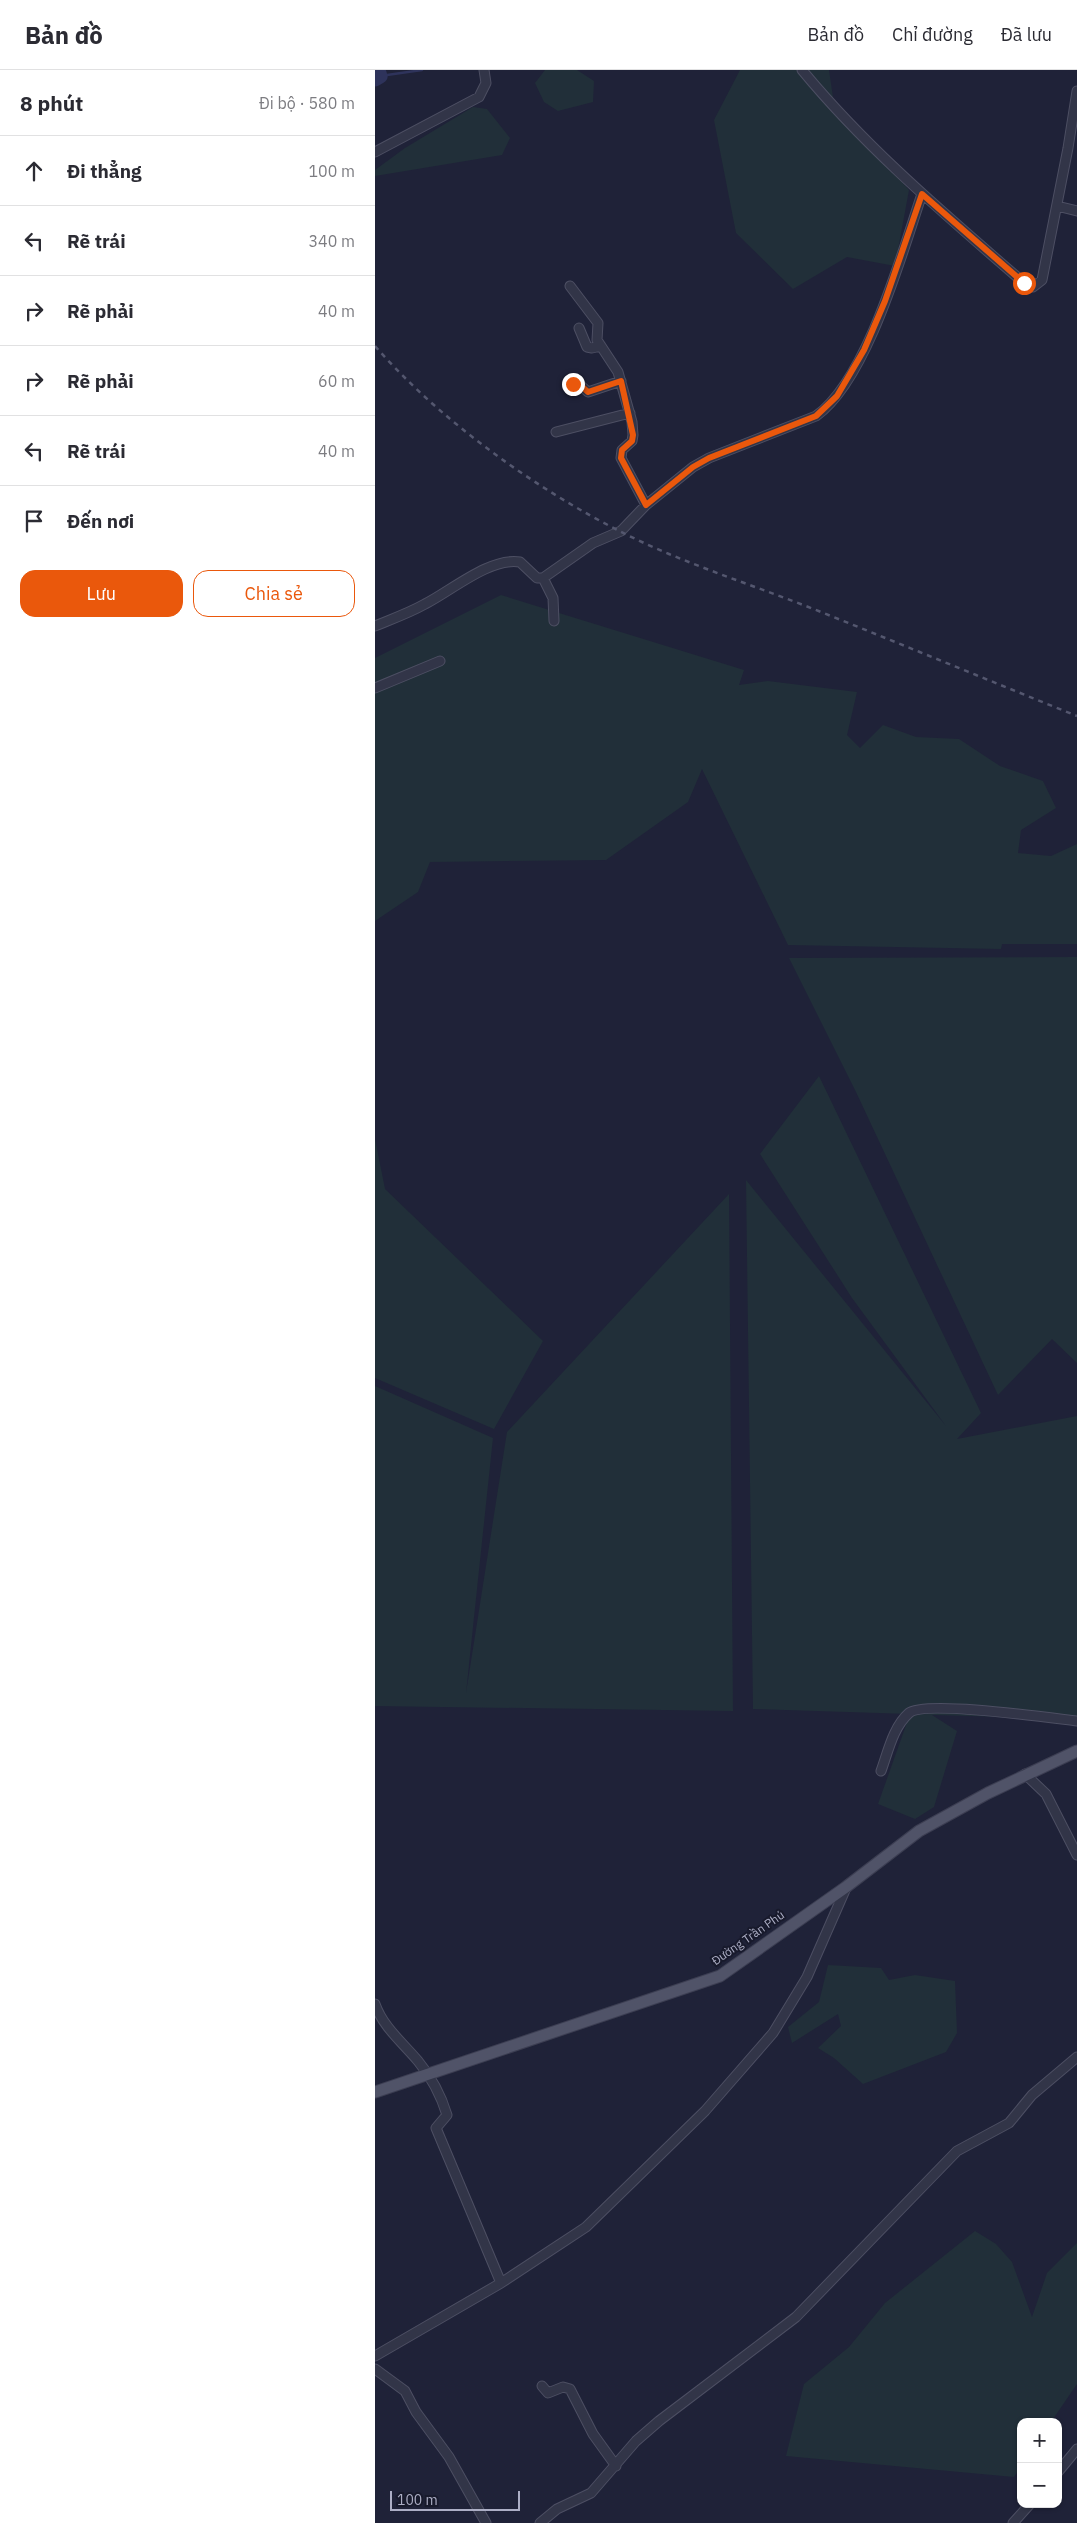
<!DOCTYPE html>
<html lang="vi">
<meta charset="utf-8">
<style>
:root{--surface:#fff;--page:#f2f2f3;--text:#2b2b33;--muted:#7c7c81;--line:#e1e1e2;--accent:#ea580c}
body{margin:0;font-family:"IBM Plex Sans",sans-serif;background:var(--page);color:var(--text)}
.controls{position:absolute;right:15px;bottom:15px;display:grid;overflow:hidden;border-radius:10px;box-shadow:0 1px 4px #0004}
.controls button{width:45px;height:45px;display:grid;place-items:center;padding:0;border:0;border-bottom:1px solid var(--line);background:var(--surface);color:var(--text);font:25px sans-serif}
.scale{position:absolute;left:15px;bottom:12px;width:130px;box-sizing:border-box;padding-left:5px;border:2px solid #acaec5;border-top:0;font-size:14px;line-height:18px;white-space:nowrap;color:#acaec5;-webkit-text-stroke:4px #181a2c;paint-order:stroke}
.stop{position:absolute;width:15px;height:15px;margin:-11px;border:4px solid #ea580c;border-radius:50%;background:#fff}
.stop.end{background:#ea580c;border-color:#fff;box-shadow:0 1px 5px #0008}
.list{margin:0;padding:0;list-style:none}
h2{display:flex;justify-content:space-between;align-items:center;height:65px;margin:0;padding:0 20px;font-size:21px}
h2 small{font-size:16px;font-weight:400;color:var(--muted)}
.list li{display:grid;grid-template-columns:32px 1fr auto;gap:15px;align-items:center;box-sizing:border-box;height:70px;padding:0 20px;border-top:1px solid var(--line)}
.list b{display:block;font-size:19px;white-space:nowrap}
.list em{font-size:16px;font-style:normal;color:var(--muted)}
.actions{display:flex;gap:10px;padding:15px 20px}
.actions a{flex:1;padding:11px 0;border:1px solid var(--accent);border-radius:15px;text-align:center;font-size:18px;color:var(--accent)}
.actions .main{background:var(--accent);color:#fff}
.icon{flex:none;width:28px;height:28px;fill:none;stroke:currentColor;stroke-width:2;stroke-linecap:round;stroke-linejoin:round}
.map{position:relative;flex:none;width:702px;height:2453px;overflow:hidden}
header{display:flex;align-items:center;gap:30px;box-sizing:border-box;height:70px;padding:0 25px;background:var(--surface);border-bottom:1px solid var(--line)}
header strong{font-size:24px}
nav{display:flex;gap:28px;margin-inline-start:auto;font-size:18px}
main{display:flex}
aside{flex:1;background:var(--surface)}
.map>svg:first-child{display:block}
</style>
<header>
<strong>Bản đồ</strong>
<nav><a>Bản đồ</a><a>Chỉ đường</a><a>Đã lưu</a></nav>
</header>
<main>
<aside>
<h2>8 phút<small>Đi bộ · 580 m</small></h2>
<ul class="list">
<li><svg class="icon" aria-label="ahead" viewBox="0 0 24 24"><path d="M12 20V5M6 11l6-6 6 6"/></svg><div><b>Đi thẳng</b></div><em>100 m</em></li>
<li><svg class="icon" aria-label="left" viewBox="0 0 24 24"><path d="M17 20v-9H6M10 6l-5 5 5 5"/></svg><div><b>Rẽ trái</b></div><em>340 m</em></li>
<li><svg class="icon" aria-label="right" viewBox="0 0 24 24"><path d="M7 20v-9h11M14 6l5 5-5 5"/></svg><div><b>Rẽ phải</b></div><em>40 m</em></li>
<li><svg class="icon" aria-label="right" viewBox="0 0 24 24"><path d="M7 20v-9h11M14 6l5 5-5 5"/></svg><div><b>Rẽ phải</b></div><em>60 m</em></li>
<li><svg class="icon" aria-label="left" viewBox="0 0 24 24"><path d="M17 20v-9H6M10 6l-5 5 5 5"/></svg><div><b>Rẽ trái</b></div><em>40 m</em></li>
<li><svg class="icon" aria-label="arrive" viewBox="0 0 24 24"><path d="M6 21V4h12l-3 4 3 4H6"/></svg><div><b>Đến nơi</b></div></li>
</ul>
<div class="actions"><a class="main">Lưu</a><a>Chia sẻ</a></div>
</aside>
<div class="map">
<svg width="702" height="2453" viewBox="0 0 702 2453">
<rect width="100%" height="100%" fill="#1f2238"/>
<path fill="#212f39" d="M170,0H202L219,11L218,32L183,41L169,32L160,13Z
M365,0H454L459,34L534,120L520,196L472,187L418,219L361,163L339,50Z
M98,37L112,39L135,68L127,85L0,106V100L30,78Z
M126,525L369,600L364,615L393,611L482,622L472,665L485,678L508,655L541,667L584,669L625,696L668,711L681,738L646,760L643,783L676,786L702,774V874H627L626,879L413,875L327,699L313,732L231,790L55,792L43,822L0,851V588Z
M702,887V1293L677,1269L623,1325L481,1022L414,888Z
M444,1006L606,1343L582,1369L702,1346V1649L557,1645L582,1661L559,1737L540,1749L503,1734L535,1644L378,1639L371,1110L571,1356L477,1228L385,1084Z
M0,1069L10,1119L168,1271L119,1359L0,1308Z
M354,1124L358,1641L0,1636V1316L118,1368L91,1623L132,1362Z
M453,1895L506,1898L514,1910L540,1905L580,1911L582,1963L571,1982L488,2014L459,1988L443,1978L466,1956L463,1944L417,1973L413,1957L444,1932Z
M600,2161L621,2174L637,2192L657,2247L672,2203L702,2173V2314L676,2352H646V2397L639,2407L411,2386L429,2314L474,2277L510,2233Z"/>
<g fill="none" stroke-linecap="round" stroke-linejoin="round">
<path stroke="#2e335b" stroke-width="2.5" d="M5,6L47,0"/>
<path stroke="#2e335b" stroke-width="15" d="M0,9L5,6L3,0"/>
<g stroke="#4d4f63" stroke-width="11">
<path id="minor" d="M427,0C493,80 572,146 649,213L658,217L667,210L693,78L702,21
M0,82L104,27L111,13L109,0
M682,136L702,141
M195,216L223,253L222,270L243,302L257,352L258,365L257,371L247,380L246,388L271,435
M204,258L212,277L217,278L226,276
M198,314H204L213,322L246,311
M181,362L255,343
M168,508L178,528L179,551
M0,556C17,549 34,543 50,534C76,521 115,487 145,492L162,508H168L218,473L246,461L271,435L318,397L334,388L441,346C492,310 527,183 547,124
M0,618L65,591
M506,1701C513,1682 518,1657 534,1643C549,1630 676,1648 702,1651
M650,1704L671,1724L702,1785
M0,1934C8,1957 28,1973 43,1991C57,2008 66,2025 72,2045L61,2058L126,2213
M0,2286L126,2213L211,2157L330,2041L398,1963L432,1907L471,1818
M0,2299L30,2321L41,2342L74,2387L111,2453
M167,2316L173,2323L188,2317L195,2319L218,2364L241,2396
M683,2402L702,2379
M165,2453L182,2439L216,2423L261,2371L284,2351L421,2247L582,2081L634,2053L657,2025L702,1987
M638,2453L655,2434"/>
</g>
<g stroke="#3c3e52" stroke-width="13">
<path id="major" d="M0,2022L345,1906L471,1817L544,1761L613,1723L702,1681"/>
</g>
<use href="#minor" stroke="#323548" stroke-width="9"/>
<use href="#major" stroke="#505368" stroke-width="11"/>
<path stroke="#54576f" stroke-width="2.5" stroke-dasharray="5 5" stroke-linecap="butt" d="M0,276C74,361 191,441 294,484C347,506 402,524 456,546C538,579 620,613 702,646"/>
</g>
<g fill="none" stroke-linecap="round" stroke-linejoin="round">
<path stroke="#ea580c" stroke-width="6" d="M198,314H204L213,322L246,311L258,365L257,371L247,380L246,388L271,435L318,397L334,388L441,346L462,326L489,280L510,231L547,124L649,213"/>
</g>
<g text-anchor="middle" stroke-width="4" stroke-linejoin="round" paint-order="stroke">
<g font-size="12" fill="#acaec5" stroke="#181a2c">
<text transform="translate(373 1868) rotate(-35)" y="4">Đường Trần Phú</text>
</g>
</g>
</svg>
<div class="controls">
<button>+</button>
<button>−</button>
</div>
<div class="scale">100 m</div>
<div class="stop" style="left:649px;top:213px"></div>
<div class="stop end" style="left:198px;top:314px"></div>
</div>
</main>
